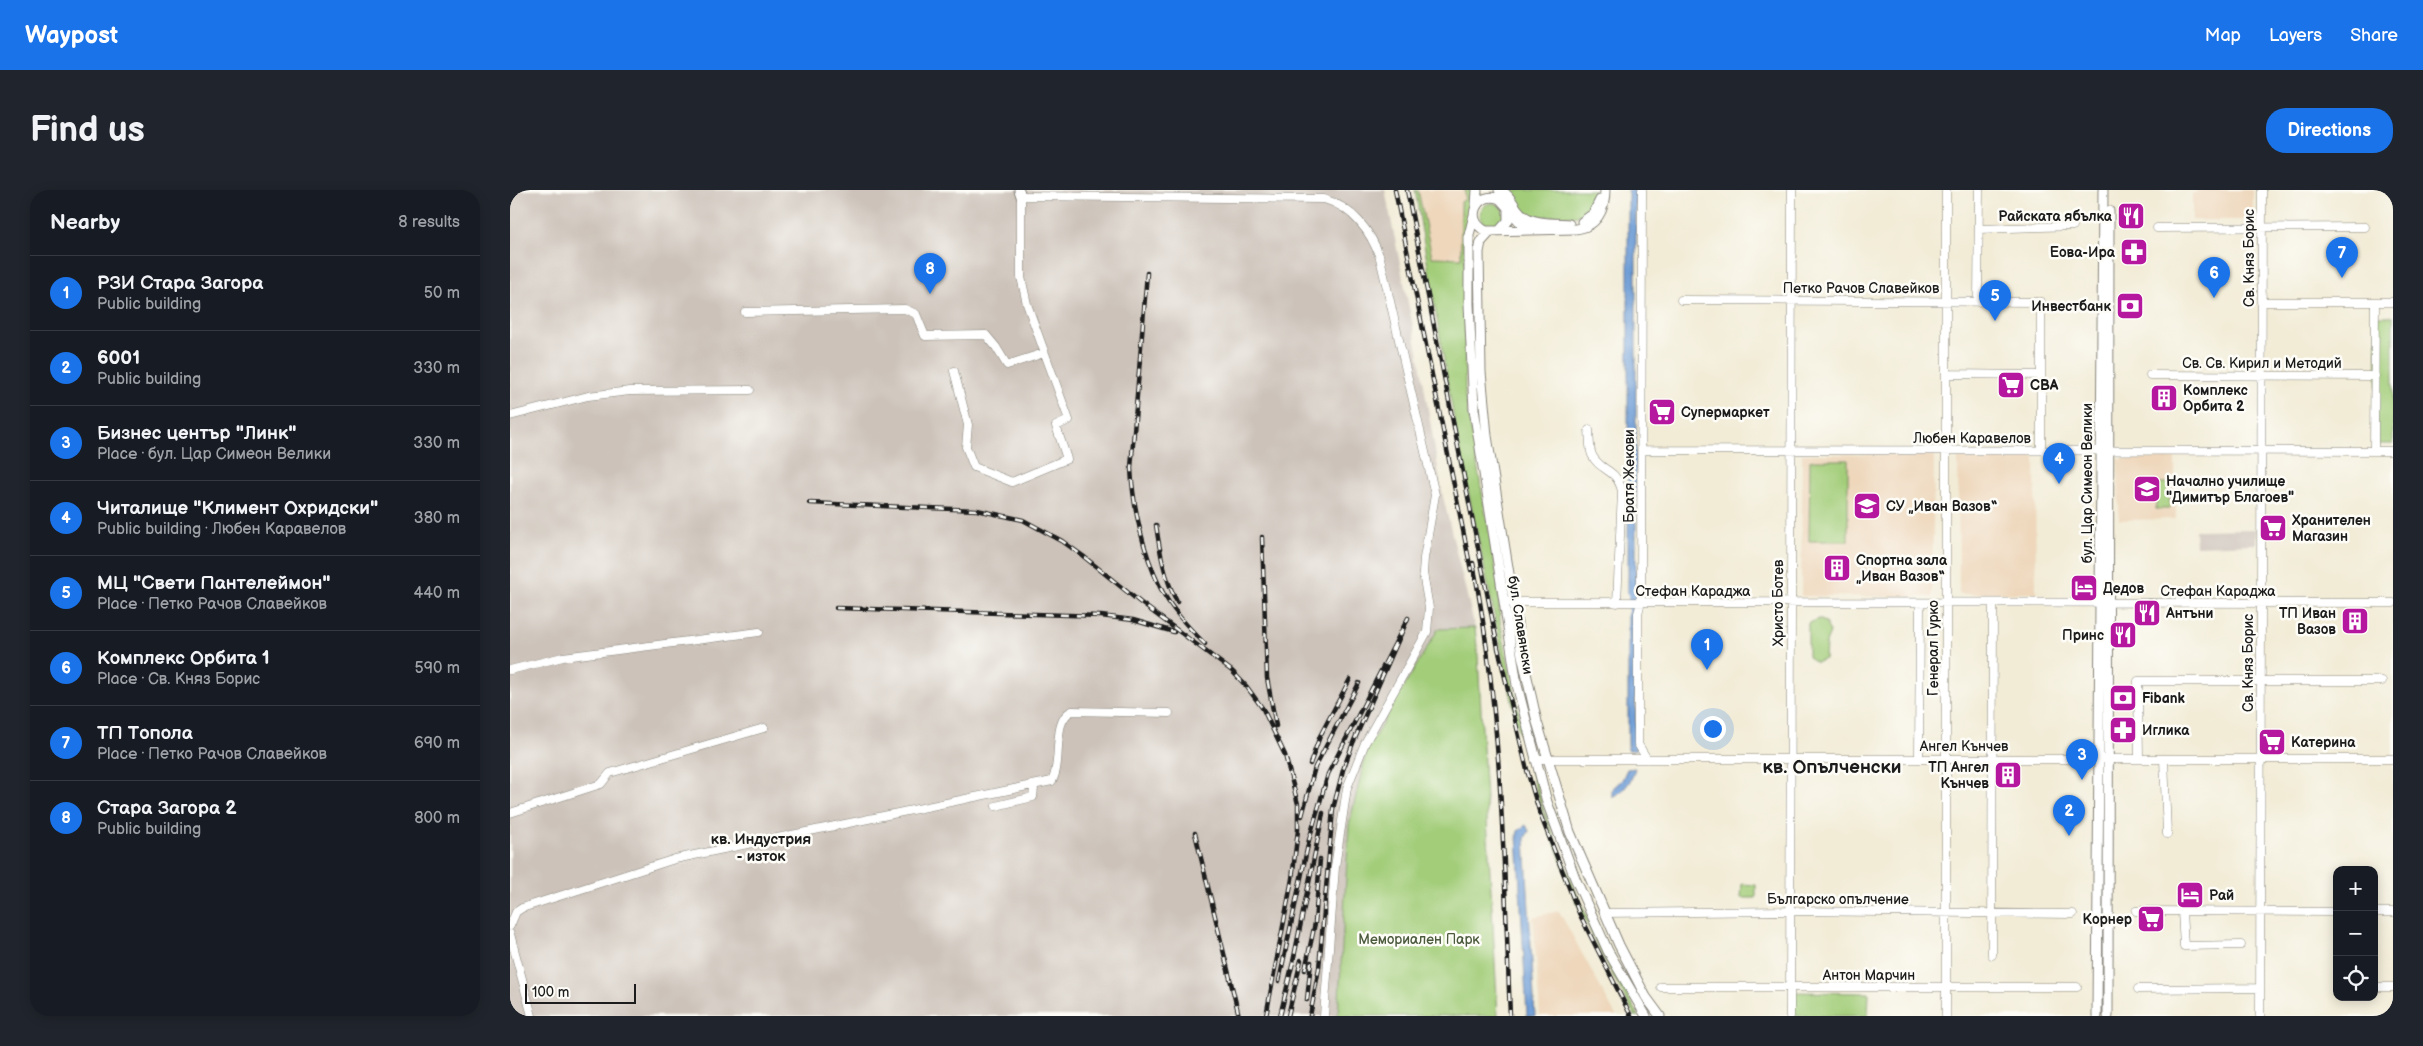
<!DOCTYPE html>
<meta charset="utf-8">
<style>
:root{--surface:#171b24;--page:#20242c;--text:#f1f3f6;--muted:#9ea1a6;--line:#363941;--accent:#1a73e8}
body{margin:0;font-family:"Balsamiq Sans",sans-serif;background:var(--page);color:var(--text)}
.controls{position:absolute;right:15px;bottom:15px;display:grid;overflow:hidden;border-radius:10px;box-shadow:0 2px 12px #0003}
.controls button{width:45px;height:45px;display:grid;place-items:center;padding:0;border:0;border-bottom:1px solid var(--line);background:var(--surface);color:var(--text);font:25px sans-serif}
.scale{position:absolute;left:15px;bottom:12px;width:111px;box-sizing:border-box;padding-left:5px;border:2px solid #1c1c1c;border-top:0;font-size:14px;line-height:18px;white-space:nowrap;color:#1c1c1c;-webkit-text-stroke:4px #fdfcf7;paint-order:stroke}
.you{position:absolute;left:1202px;top:538px;width:18px;height:18px;margin:-12px;border:4px solid #fff;border-radius:50%;background:#1a73e8;box-shadow:0 0 0 8px #1a73e833}
.badge{display:grid;place-items:center;width:32px;height:32px;border-radius:50%;background:var(--accent);color:#fff;font-size:16px;font-weight:700}
.pin{position:absolute;translate:-50% -41px;filter:drop-shadow(0 1px 2px #0008)}
.pin::after{content:'';position:absolute;top:26px;width:18px;height:15px;background:inherit;clip-path:polygon(0 0,100% 0,50% 100%)}
.list{margin:0;padding:0;list-style:none}
h2{display:flex;justify-content:space-between;align-items:center;height:65px;margin:0;padding:0 20px;font-size:21px}
h2 small{font-size:16px;font-weight:400;color:var(--muted)}
.list li{display:grid;grid-template-columns:32px 1fr auto;gap:15px;align-items:center;box-sizing:border-box;height:75px;padding:0 20px;border-top:1px solid var(--line)}
.list b{display:block;font-size:19px;white-space:nowrap}
.list p{margin:0;font-size:16px;white-space:nowrap;color:var(--muted)}
.list em{font-size:16px;font-style:normal;color:var(--muted)}
.icon{flex:none;width:28px;height:28px;fill:none;stroke:currentColor;stroke-width:2;stroke-linecap:round;stroke-linejoin:round}
.map{position:relative;flex:none;width:1883px;height:826px;overflow:hidden;border-radius:20px}
header{display:flex;align-items:center;gap:30px;box-sizing:border-box;height:70px;padding:0 25px;background:var(--accent);color:#fff}
header strong{font-size:24px}
nav{display:flex;gap:28px;margin-inline-start:auto;font-size:18px}
.intro{display:flex;align-items:center;justify-content:space-between;box-sizing:border-box;height:120px;padding:0 30px}
h1{margin:0;font-size:35px}
.button{padding:12px 22px;border-radius:20px;background:var(--accent);color:#fff;font-size:18px;font-weight:700}
main{display:flex;gap:30px;padding:0 30px}
aside{flex:1;background:var(--surface);border-radius:20px;box-shadow:0 2px 12px #0003}
.map>svg:first-child{display:block}
</style>
<header>
<strong>Waypost</strong>
<nav><a>Map</a><a>Layers</a><a>Share</a></nav>
</header>
<div class="intro"><h1>Find us</h1><a class="button">Directions</a></div>
<main>
<aside>
<h2>Nearby<small>8 results</small></h2>
<ul class="list">
<li><span class="badge">1</span><div><b>РЗИ Стара Загора</b><p>Public building</p></div><em>50 m</em></li>
<li><span class="badge">2</span><div><b>6001</b><p>Public building</p></div><em>330 m</em></li>
<li><span class="badge">3</span><div><b>Бизнес център &quot;Линк&quot;</b><p>Place · бул. Цар Симеон Велики</p></div><em>330 m</em></li>
<li><span class="badge">4</span><div><b>Читалище &quot;Климент Охридски&quot;</b><p>Public building · Любен Каравелов</p></div><em>380 m</em></li>
<li><span class="badge">5</span><div><b>МЦ &quot;Свети Пантелеймон&quot;</b><p>Place · Петко Рачов Славейков</p></div><em>440 m</em></li>
<li><span class="badge">6</span><div><b>Комплекс Орбита 1</b><p>Place · Св. Княз Борис</p></div><em>590 m</em></li>
<li><span class="badge">7</span><div><b>ТП Топола</b><p>Place · Петко Рачов Славейков</p></div><em>690 m</em></li>
<li><span class="badge">8</span><div><b>Стара Загора 2</b><p>Public building</p></div><em>800 m</em></li>
</ul>
</aside>
<div class="map">
<svg width="1883" height="826" viewBox="0 0 1883 826">
<rect width="100%" height="100%" fill="#fdfcf7"/>
<filter id="ink" filterUnits="userSpaceOnUse"><feTurbulence type="fractalNoise" baseFrequency=".02" numOctaves="2"/><feDisplacementMap in="SourceGraphic" scale="10" xChannelSelector="R" yChannelSelector="G"/><feConvolveMatrix kernelMatrix="1 2 1 2 8 2 1 2 1" color-interpolation-filters="sRGB"/></filter>
<filter id="wash" filterUnits="userSpaceOnUse"><feTurbulence type="fractalNoise" baseFrequency=".0096" numOctaves="4" result="noise"/><feDisplacementMap in="SourceGraphic" scale="20" xChannelSelector="R" yChannelSelector="G"/><feGaussianBlur stdDeviation="1.12" result="paint"/><feColorMatrix in="noise" values="0 0 0 0 0 0 0 0 0 0 0 0 0 0 0 0 0 1.4 0 .05"/><feComposite in="paint" operator="in"/></filter>
<g filter="url(#wash)">
<rect width="100%" height="100%" fill="#f2ecd7"/>
<path fill="#eed7bb" d="M908,0H955V9L951,13L952,68L922,67Z
M1686,0H1743V30H1682V3H1686Z
M1292,264L1424,265L1422,407L1291,406Z
M1525,266L1526,403L1449,404L1448,267Z
M1665,268L1666,329L1609,330L1608,269Z
M1049,721L1106,826H1030L1023,727Z"/>
<path fill="#ccc2b9" d="M0,0H875L909,166L933,307L965,438L928,439L839,635L828,826H0Z
M1746,339V354L1686,356L1685,340Z"/>
<path fill="#a3cd79" stroke="#60744a" d="M905,0H908L922,67L951,68V12L955,9V0H964V8L955,44V207L988,392L990,431L1011,533L1034,620L1061,690L1081,736L1129,826H1125L1088,758L1064,706L1032,620L1007,535L947,247Z
M999,0H1084C1083,28 1069,26 1046,26C1037,26 1027,28 1019,24C1010,19 1007,7 999,0Z
M970 25a12 12 0 1 1 24 0a12 12 0 1 1-24 0Z
M1867,126H1883V254H1866Z
M1300,270H1338V351H1299Z
M1646,293H1659L1660,319H1646Z
M1309,429L1315,432L1320,442L1316,453L1315,469L1306,472L1298,467V433Z
M965,438L968,466L988,826H828L839,635L857,560L928,439Z
M1232,694L1246,695V708H1231Z
M1283,802L1359,803L1358,826H1283Z"/>
<path fill="#6d9cd6" stroke="#445c79" d="M1118,0H1126V403H1118Z
M1118,423H1125L1126,560H1118Z
M1125,578C1122,592 1114,601 1102,607V599L1112,590L1117,579Z
M1016,635L1019,641L1015,648L1025,826H1017L1007,645L1008,641Z"/>
<g fill="none" stroke-linecap="round" stroke-linejoin="round">
<path stroke="#6d9cd6" stroke-width="8" d="M1122,433V394"/>
</g>
</g>
<g filter="url(#ink)">
<g fill="none" stroke-linecap="round" stroke-linejoin="round">
<g stroke="#87847a" stroke-width="9">
<path id="minor" d="M1132,0L1131,413L1128,423V554L1137,569
M1436,0V826
M1647,38L1855,37
M1469,39L1563,36
M1171,110L1531,112V260
M1468,112L1469,0
M1751,112H1883
M235,122L395,119L406,124L415,146L476,145L486,157L497,175L534,163
M444,181L458,235L456,257L464,277L502,292L557,269L546,236L559,230L517,114L511,87V6L814,9C842,17 861,41 870,68L925,305L914,368L913,383L919,418L917,442L855,553L837,598L825,677L814,826
M1436,184L1530,185
M1640,185L1865,186
M0,226L78,206L120,201L240,200
M1079,240C1080,248 1079,258 1082,265C1090,282 1106,277 1112,301L1107,413
M1132,260L1883,261
M1864,261L1865,112
M998,412L1883,413
M0,480L53,467L249,442
M1025,569H1883
M1409,569L1410,413
M1629,569L1628,491H1872
M1654,569L1657,644
M486,616L523,607L524,598L520,595
M0,623L91,594L100,583L254,538
M1626,721L1827,722
M1672,721L1674,756L1731,755
M1864,722H1883
M1094,723L1280,721L1563,724
M0,736L6,722L12,718L165,669L542,591C553,573 541,530 562,521L659,523
M0,744L22,826
M1482,765L1483,413
M1151,797H1567
M1864,797H1883
M1628,799L1750,798
M1280,826L1282,0
M1750,826L1752,0"/>
</g>
<g stroke="#87847a" stroke-width="11">
<path id="major" d="M509,0L511,6
M989,0C1003,5 1002,17 1013,25C1023,34 1045,33 1059,34
M966,16L967,0
M999,19L1009,31L1025,35
M964,25L959,45V114L964,219L1007,495L1037,612L1065,688L1098,761L1136,826
M1072,32L1083,24L1090,10
M990,40L998,31V18L990,9C967,0 953,30 976,41L1065,39C1087,37 1095,20 1095,0
M980,42L971,52L969,62L971,182L977,246L1012,465L1027,532L1060,642L1109,755L1136,807L1150,826
M1587,826L1593,0
M1598,826L1599,21"/>
</g>
<use href="#minor" stroke="#fff" stroke-width="8"/>
<use href="#major" stroke="#fff" stroke-width="9"/>
<g stroke="#1c1c1c" stroke-width="4.5">
<path id="rail" d="M885,0L961,380
M897,0L988,458L1017,580L1030,624L1069,723L1121,826
M637,83L621,278C623,317 633,362 650,397C661,419 678,437 695,454
M299,313L467,320L513,330L552,351L573,366L631,413L722,481L737,497L753,519L775,565L788,614V640L782,689L756,826
M646,335C650,362 654,387 667,412
M752,347L757,488L766,536
M963,373C992,522 994,675 1000,826
M326,418L591,426L623,430L664,442
M800,574L810,546L840,489
M792,626L805,577L849,493
M685,643L729,826
M795,780L805,733L810,669
M769,791L799,650L818,584L898,428L843,553L833,580L823,619L809,778L800,826
M797,810L801,772
M770,826L783,772L813,623
M778,826L791,770"/>
</g>
<use href="#rail" stroke="#fdfcf7" stroke-width="2.5" stroke-dasharray="8" stroke-linecap="butt"/>
</g>
</g>
<defs>
<g id="restaurant-square" transform="scale(1.4375)"><rect x="-9" y="-9" width="18" height="18" rx="4" fill="#b5179e" stroke="#fdfcf7"/><path d="M-5-6h1v4h1v-4h1v4h1v-4h1v5L-1.5 .5V6h-2V.5L-5-1ZM5-6V6H3V1.5H1.5Q1.5-4 5-6Z" fill="#fff"/></g>
<g id="pharmacy-square" transform="scale(1.4375)"><rect x="-9" y="-9" width="18" height="18" rx="4" fill="#b5179e" stroke="#fdfcf7"/><path d="M-2-6h4v4h4v4h-4v4h-4v-4h-4v-4h4Z" fill="#fff"/></g>
<g id="bank-square" transform="scale(1.4375)"><rect x="-9" y="-9" width="18" height="18" rx="4" fill="#b5179e" stroke="#fdfcf7"/><path d="M-6-4H6V4H-6ZM0-2.3a2.3 2.3 0 1 0 0 4.6a2.3 2.3 0 1 0 0-4.6Z" fill="#fff"/></g>
<g id="supermarket-square" transform="scale(1.4375)"><rect x="-9" y="-9" width="18" height="18" rx="4" fill="#b5179e" stroke="#fdfcf7"/><path d="M-6-5.5h2.5l.6 2H6L4.5 2H-2.5L-4.4-4H-6ZM-1.5 3.2a1.3 1.3 0 1 0 .1 0ZM3 3.2a1.3 1.3 0 1 0 .1 0Z" fill="#fff"/></g>
<g id="building-square" transform="scale(1.4375)"><rect x="-9" y="-9" width="18" height="18" rx="4" fill="#b5179e" stroke="#fdfcf7"/><path d="M-4-6H4V6H1V3H-1V6H-4ZM-2.5-4.3h1.7v1.8h-1.7ZM.8-4.3h1.7v1.8H.8ZM-2.5-1h1.7V.8h-1.7ZM.8-1h1.7V.8H.8Z" fill="#fff"/></g>
<g id="school-square" transform="scale(1.4375)"><rect x="-9" y="-9" width="18" height="18" rx="4" fill="#b5179e" stroke="#fdfcf7"/><path d="M0-5L7-2L0 1L-7-2ZM-4 1L0 2.5L4 1V4Q0 6-4 4Z" fill="#fff"/></g>
<g id="hotel-square" transform="scale(1.4375)"><rect x="-9" y="-9" width="18" height="18" rx="4" fill="#b5179e" stroke="#fdfcf7"/><path d="M-6-4.5h1.5V1H6V5H4.5V3h-9V5H-6ZM-4 0a1.8 1.8 0 1 1 3.6 0ZM.5 0V-2.5h3Q6-2.5 6 0Z" fill="#fff"/></g>
</defs>
<g fill-rule="evenodd">
<use href="#restaurant-square" x="1621" y="26"/>
<use href="#pharmacy-square" x="1624" y="62"/>
<use href="#bank-square" x="1620" y="116"/>
<use href="#supermarket-square" x="1501" y="195"/>
<use href="#building-square" x="1654" y="208"/>
<use href="#supermarket-square" x="1152" y="222"/>
<use href="#school-square" x="1637" y="299"/>
<use href="#school-square" x="1357" y="316"/>
<use href="#supermarket-square" x="1763" y="338"/>
<use href="#building-square" x="1327" y="378"/>
<use href="#hotel-square" x="1574" y="398"/>
<use href="#restaurant-square" x="1637" y="423"/>
<use href="#building-square" x="1845" y="431"/>
<use href="#restaurant-square" x="1613" y="445"/>
<use href="#bank-square" x="1613" y="508"/>
<use href="#pharmacy-square" x="1613" y="540"/>
<use href="#supermarket-square" x="1762" y="552"/>
<use href="#building-square" x="1498" y="585"/>
<use href="#hotel-square" x="1680" y="705"/>
<use href="#supermarket-square" x="1641" y="729"/>
</g>
<g text-anchor="middle" stroke-width="5" stroke-linejoin="round" paint-order="stroke">
<g font-size="14" font-weight="bold" fill="#1c1c1c" stroke="#fdfcf7" text-anchor="start">
<text x="1602" y="31" text-anchor="end">Райската ябълка</text>
<text x="1605" y="67" text-anchor="end">Еова-Ира</text>
<text x="1601" y="121" text-anchor="end">Инвестбанк</text>
<text x="1520" y="200">CBA</text>
<text x="1673" y="205">Комплекс<tspan x="1673" dy="16">Орбита 2</tspan></text>
<text x="1171" y="227">Супермаркет</text>
<text x="1656" y="296">Начално училище<tspan x="1656" dy="16">"Димитър Благоев"</tspan></text>
<text x="1376" y="321">СУ „Иван Вазов“</text>
<text x="1782" y="335">Хранителен<tspan x="1782" dy="16">Магазин</tspan></text>
<text x="1346" y="375">Спортна зала<tspan x="1346" dy="16">„Иван Вазов“</tspan></text>
<text x="1593" y="403">Дедов</text>
<text x="1656" y="428">Антъни</text>
<text x="1826" y="428" text-anchor="end">ТП Иван<tspan x="1826" dy="16">Вазов</tspan></text>
<text x="1594" y="450" text-anchor="end">Принс</text>
<text x="1632" y="513">Fibank</text>
<text x="1632" y="545">Иглика</text>
<text x="1781" y="557">Катерина</text>
<text x="1479" y="582" text-anchor="end">ТП Ангел<tspan x="1479" dy="16">Кънчев</tspan></text>
<text x="1699" y="710">Рай</text>
<text x="1622" y="734" text-anchor="end">Корнер</text>
</g>
<g font-size="14" fill="#1c1c1c" stroke="#fdfcf7">
<text transform="translate(1739 68) rotate(-90)" y="5">Св. Княз Борис</text>
<text x="1351" y="103">Петко Рачов Славейков</text>
<text x="1752" y="178">Св. Св. Кирил и Методий</text>
<text x="1462" y="253">Любен Каравелов</text>
<text transform="translate(1119 286) rotate(-90)" y="5">Братя Жекови</text>
<text transform="translate(1577 293) rotate(-90)" y="5">бул. Цар Симеон Велики</text>
<text x="1183" y="406">Стефан Караджа</text>
<text x="1708" y="406">Стефан Караджа</text>
<text transform="translate(1268 413) rotate(-90)" y="5">Христо Ботев</text>
<text transform="translate(1011 435) rotate(81)" y="5">бул. Славянски</text>
<text transform="translate(1423 458) rotate(-90)" y="5">Генерал Гурко</text>
<text transform="translate(1738 473) rotate(-90)" y="5">Св. Княз Борис</text>
<text x="1454" y="561">Ангел Кънчев</text>
<text x="1328" y="714">Българско опълчение</text>
<text x="1359" y="790">Антон Марчин</text>
</g>
<g font-size="14" fill="#4b5a3d" stroke="#fdfcf7">
<text x="909" y="754">Мемориален Парк</text>
</g>
<g font-size="15" font-weight="bold" fill="#1c1c1c" stroke="#fdfcf7">
<text x="251" y="654">кв. Индустрия<tspan x="251" dy="17">- изток</tspan></text>
</g>
<g font-size="19" font-weight="bold" fill="#1c1c1c" stroke="#fdfcf7">
<text x="1322" y="583">кв. Опълченски</text>
</g>
</g>
</svg>
<div class="controls">
<button>+</button>
<button>−</button>
<button><svg class="icon" aria-label="locate" viewBox="0 0 24 24"><circle cx="12" cy="12" r="6"/><path d="M12 2v4M12 18v4M2 12h4M18 12h4"/></svg></button>
</div>
<div class="scale">100 m</div>
<div class="you"></div>
<div class="pin badge" style="left:1197px;top:480px">1</div>
<div class="pin badge" style="left:1559px;top:646px">2</div>
<div class="pin badge" style="left:1572px;top:590px">3</div>
<div class="pin badge" style="left:1549px;top:294px">4</div>
<div class="pin badge" style="left:1485px;top:131px">5</div>
<div class="pin badge" style="left:1704px;top:108px">6</div>
<div class="pin badge" style="left:1832px;top:88px">7</div>
<div class="pin badge" style="left:420px;top:104px">8</div>
</div>
</main>
